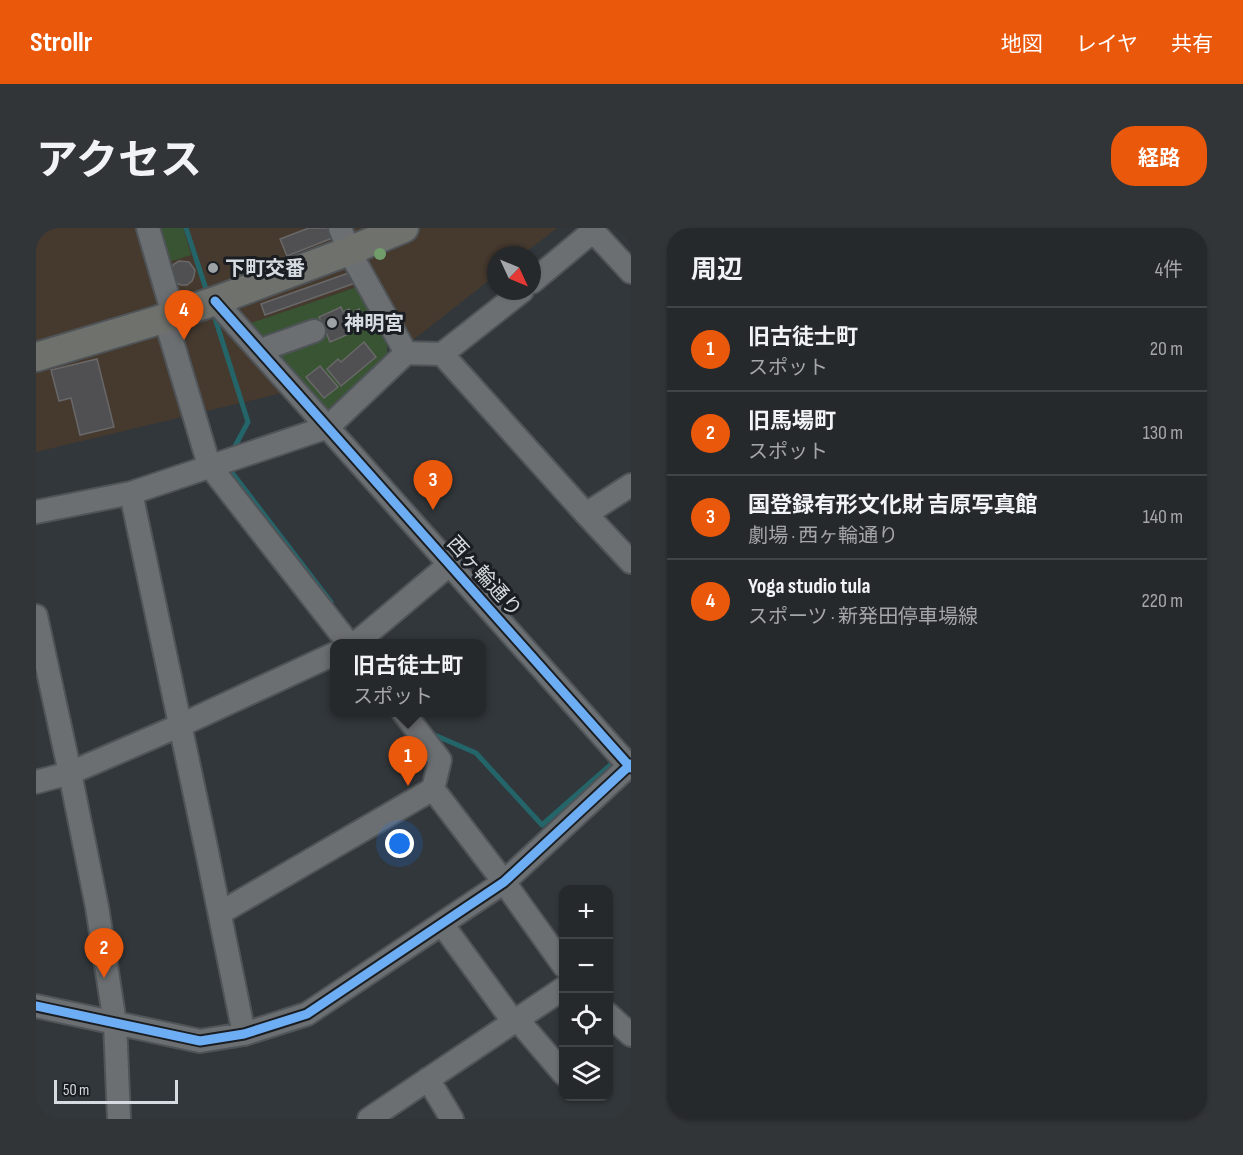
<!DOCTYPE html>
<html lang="ja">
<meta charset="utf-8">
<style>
:root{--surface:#26292c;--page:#323538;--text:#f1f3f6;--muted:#a4a6a9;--line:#424548;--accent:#ea580c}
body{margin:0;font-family:"Sofia Sans Condensed","Noto Sans JP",sans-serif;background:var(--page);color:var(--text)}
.controls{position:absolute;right:18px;bottom:18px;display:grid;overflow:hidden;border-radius:12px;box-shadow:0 2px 4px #0004}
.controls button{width:54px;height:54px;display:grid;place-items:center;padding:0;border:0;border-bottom:2px solid var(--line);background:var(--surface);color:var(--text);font:30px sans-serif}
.compass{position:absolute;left:451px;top:18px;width:54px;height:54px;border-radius:50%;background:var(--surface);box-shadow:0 2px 4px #0004;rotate:134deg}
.scale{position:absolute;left:18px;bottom:15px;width:124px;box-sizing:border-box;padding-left:6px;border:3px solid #d5dbe0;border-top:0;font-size:16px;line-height:21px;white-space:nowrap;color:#d5dbe0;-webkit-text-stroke:4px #1a1e22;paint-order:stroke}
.you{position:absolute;left:364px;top:616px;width:21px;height:21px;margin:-15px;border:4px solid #fff;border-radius:50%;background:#1a73e8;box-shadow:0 0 0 9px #1a73e833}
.badge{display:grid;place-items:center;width:39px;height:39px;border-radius:50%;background:var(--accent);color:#fff;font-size:20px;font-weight:700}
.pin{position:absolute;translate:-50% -50px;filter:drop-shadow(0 2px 3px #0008)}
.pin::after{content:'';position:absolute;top:32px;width:21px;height:18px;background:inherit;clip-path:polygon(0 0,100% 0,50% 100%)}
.popup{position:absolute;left:294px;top:411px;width:156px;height:78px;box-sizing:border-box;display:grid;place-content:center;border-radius:12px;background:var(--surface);filter:drop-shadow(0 2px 4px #0005);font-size:20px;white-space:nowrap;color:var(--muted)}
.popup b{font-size:22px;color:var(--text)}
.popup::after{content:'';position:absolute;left:50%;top:100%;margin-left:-12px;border:12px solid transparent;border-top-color:var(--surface)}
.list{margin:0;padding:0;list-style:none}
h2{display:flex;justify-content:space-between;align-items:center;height:78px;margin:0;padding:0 24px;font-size:26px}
h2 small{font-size:20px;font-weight:400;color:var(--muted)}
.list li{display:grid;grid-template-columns:39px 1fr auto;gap:18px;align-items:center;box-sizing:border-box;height:84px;padding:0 24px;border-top:2px solid var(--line)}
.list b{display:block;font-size:22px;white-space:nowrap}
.list p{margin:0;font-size:20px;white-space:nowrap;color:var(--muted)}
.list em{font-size:20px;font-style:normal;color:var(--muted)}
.icon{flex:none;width:33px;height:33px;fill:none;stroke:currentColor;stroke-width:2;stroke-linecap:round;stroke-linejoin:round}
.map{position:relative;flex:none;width:595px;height:891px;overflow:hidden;border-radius:24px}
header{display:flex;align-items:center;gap:36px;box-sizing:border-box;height:84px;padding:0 30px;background:var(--accent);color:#fff}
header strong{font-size:28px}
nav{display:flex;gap:33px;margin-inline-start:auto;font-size:21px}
.intro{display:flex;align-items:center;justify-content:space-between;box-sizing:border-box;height:144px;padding:0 36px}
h1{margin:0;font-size:42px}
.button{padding:15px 27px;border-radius:24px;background:var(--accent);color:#fff;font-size:21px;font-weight:700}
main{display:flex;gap:36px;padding:0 36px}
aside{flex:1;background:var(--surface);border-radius:24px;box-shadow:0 2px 4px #0004}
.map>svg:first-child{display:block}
</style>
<header>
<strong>Strollr</strong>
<nav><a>地図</a><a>レイヤ</a><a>共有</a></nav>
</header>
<div class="intro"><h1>アクセス</h1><a class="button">経路</a></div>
<main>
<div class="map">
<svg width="595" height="891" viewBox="0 0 595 891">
<rect width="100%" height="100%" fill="#32373b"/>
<path fill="#463a2f" d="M0,0H521L486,27H460V47L377,112L330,56L216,95L267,160L0,224Z"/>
<path fill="#385432" d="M120,0H147L155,27L130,35Z
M330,56L349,95L352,131L289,185L215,95Z"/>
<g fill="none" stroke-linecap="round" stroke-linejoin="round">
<path stroke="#24656a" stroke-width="5" d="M150,0L172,67
M177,84L212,194L197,222
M191,238L295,374
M394,505L440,525L506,597L581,531"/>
</g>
<path fill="#504f51" stroke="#696869" stroke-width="1.5" d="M273,0H301L304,7L251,28L244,11Z
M143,33L153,34L159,42L158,48L156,53L151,57H145L140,55L135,40L138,36Z
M321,42L325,53L229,87L225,76Z
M305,79L307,84L313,81L315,85L323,81L328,93L319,96L320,100L314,102L315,105L294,114L290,104L283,108L278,96L285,93L283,89Z
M328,114L340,129L305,158L291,141L302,131L305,134Z
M61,131L78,199L44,207L35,170L23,173L15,142Z
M284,138L302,159L288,170L270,149Z"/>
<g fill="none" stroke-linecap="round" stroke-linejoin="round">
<g stroke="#4f5458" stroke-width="26">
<path id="minor" d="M112,0L137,86
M304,0L313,23L370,125L406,126L550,286L595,334
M496,54L557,3L595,44
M179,73L595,540
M129,90L173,237L313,416
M233,119L278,103
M406,126L486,63
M95,265L170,619L208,806
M0,284L95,265L292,199L370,125
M550,286L595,257
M0,388L34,545L61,679L79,795L83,891
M319,416L414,336
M367,484L404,532L397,561L468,654L528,738
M0,554L34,545L145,497L298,426
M184,685L397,561
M406,696L477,793
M0,778L164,813L208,806L271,786L468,654L595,536
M572,786L595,807
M481,791L528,846
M392,851L416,891
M333,891L528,760"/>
</g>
<g stroke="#4f5458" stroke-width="32">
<path id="major" d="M0,129L120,93L179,73L313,23L368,0"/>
</g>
<use href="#minor" stroke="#6c6f72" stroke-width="22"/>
<use href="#major" stroke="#6e716c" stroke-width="28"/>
<g stroke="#1a1e22" stroke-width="13">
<path id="cycleway" d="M179,73L595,540
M0,778L164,813L208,806L271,786L468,654L595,536"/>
</g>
<use href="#cycleway" stroke="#6dadf4" stroke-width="9"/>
</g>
<circle fill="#719d6b" cx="344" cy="26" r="6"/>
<g fill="#9ca2a6" stroke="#1a1e22" stroke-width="2">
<circle cx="177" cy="40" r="6"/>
<circle cx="296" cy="95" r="6"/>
</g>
<g text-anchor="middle" stroke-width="6" stroke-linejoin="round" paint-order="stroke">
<g font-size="20" font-weight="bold" fill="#d5dbe0" stroke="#1a1e22" text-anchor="start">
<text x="189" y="47">下町交番</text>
<text x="308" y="102">神明宮</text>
</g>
<g font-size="20" fill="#d5dbe0" stroke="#1a1e22">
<text transform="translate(449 348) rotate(48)" y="7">西ヶ輪通り</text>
</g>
</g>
</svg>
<div class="controls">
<button>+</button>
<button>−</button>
<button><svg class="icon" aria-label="locate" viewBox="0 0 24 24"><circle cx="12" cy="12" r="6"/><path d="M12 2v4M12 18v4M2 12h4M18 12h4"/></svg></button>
<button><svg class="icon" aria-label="layers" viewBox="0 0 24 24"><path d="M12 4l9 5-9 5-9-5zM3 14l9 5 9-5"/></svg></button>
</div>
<svg class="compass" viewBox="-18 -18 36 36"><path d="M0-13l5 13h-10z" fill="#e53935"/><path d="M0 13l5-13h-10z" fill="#a4a6a9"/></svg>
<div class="scale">50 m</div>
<div class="you"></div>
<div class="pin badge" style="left:372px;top:558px">1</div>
<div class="popup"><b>旧古徒士町</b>スポット</div>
<div class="pin badge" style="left:68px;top:750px">2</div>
<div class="pin badge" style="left:397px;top:282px">3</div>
<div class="pin badge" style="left:148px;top:112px">4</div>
</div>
<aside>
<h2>周辺<small>4件</small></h2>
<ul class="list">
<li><span class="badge">1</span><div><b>旧古徒士町</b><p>スポット</p></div><em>20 m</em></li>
<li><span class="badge">2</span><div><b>旧馬場町</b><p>スポット</p></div><em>130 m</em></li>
<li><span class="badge">3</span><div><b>国登録有形文化財 吉原写真館</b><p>劇場 · 西ヶ輪通り</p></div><em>140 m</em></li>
<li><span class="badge">4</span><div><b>Yoga studio tula</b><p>スポーツ · 新発田停車場線</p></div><em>220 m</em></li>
</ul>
</aside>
</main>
